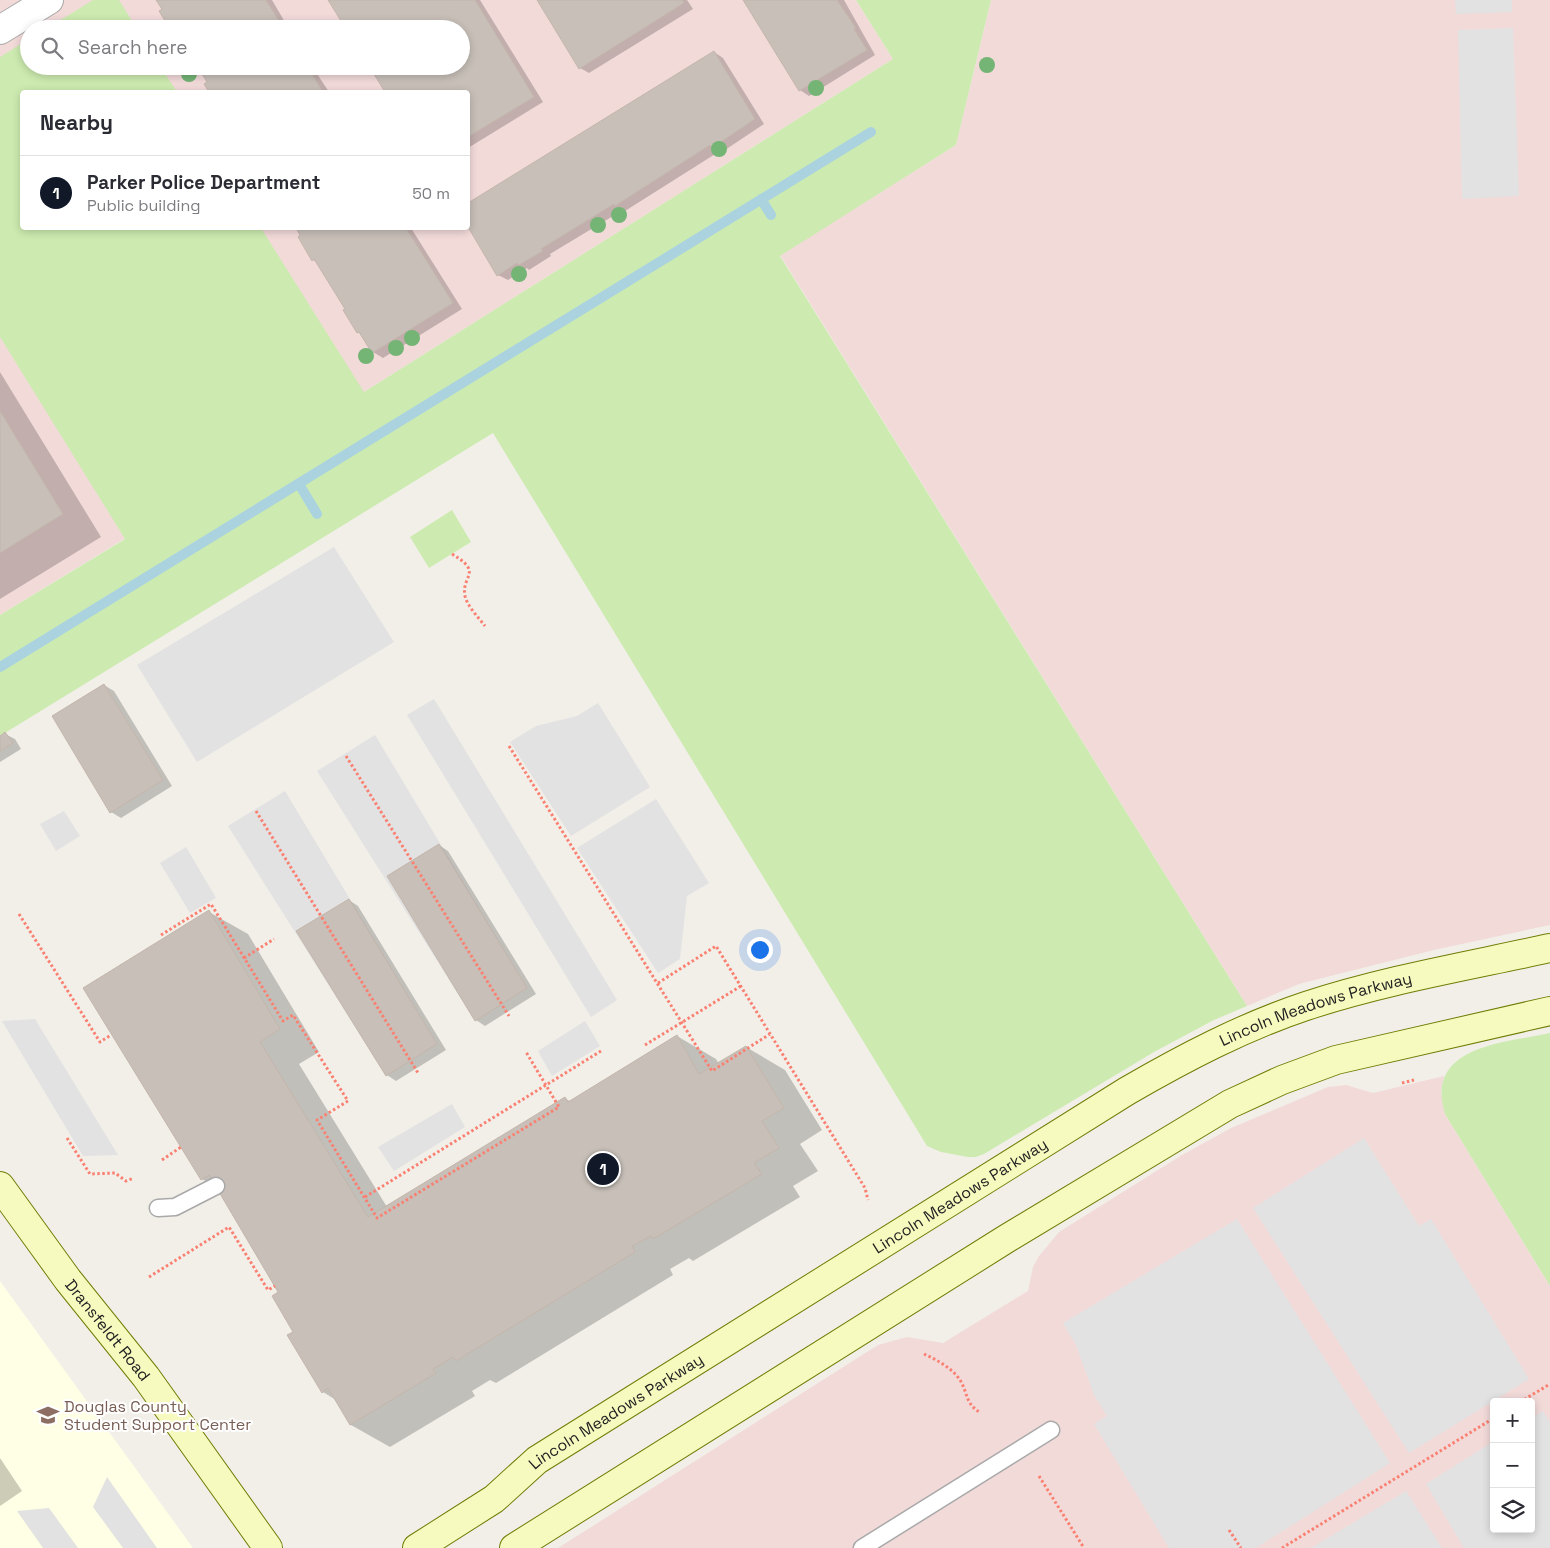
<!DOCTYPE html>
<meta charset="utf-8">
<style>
:root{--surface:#fff;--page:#f7f7f7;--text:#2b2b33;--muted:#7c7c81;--line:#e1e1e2;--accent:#111827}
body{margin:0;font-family:"Space Grotesk",sans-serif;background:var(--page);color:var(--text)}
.controls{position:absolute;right:15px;bottom:15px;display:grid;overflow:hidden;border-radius:5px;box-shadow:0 2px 8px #0003}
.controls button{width:45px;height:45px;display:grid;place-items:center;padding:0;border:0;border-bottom:1px solid var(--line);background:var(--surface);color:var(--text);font:25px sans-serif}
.you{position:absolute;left:759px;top:949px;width:18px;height:18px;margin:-12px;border:4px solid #fff;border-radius:50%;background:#1a73e8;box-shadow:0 0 0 8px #1a73e833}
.badge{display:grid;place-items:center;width:32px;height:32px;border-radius:50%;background:var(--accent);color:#fff;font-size:16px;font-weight:700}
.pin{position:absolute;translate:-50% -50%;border:2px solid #fff;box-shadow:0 1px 5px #0006}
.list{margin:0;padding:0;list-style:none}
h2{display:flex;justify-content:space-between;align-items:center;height:65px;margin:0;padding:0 20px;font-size:21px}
h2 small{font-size:16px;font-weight:400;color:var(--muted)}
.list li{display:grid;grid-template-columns:32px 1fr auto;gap:15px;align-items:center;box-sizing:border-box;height:75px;padding:0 20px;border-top:1px solid var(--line)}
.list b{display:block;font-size:19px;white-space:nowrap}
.list p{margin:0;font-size:16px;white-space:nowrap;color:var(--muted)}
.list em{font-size:16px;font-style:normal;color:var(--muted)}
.icon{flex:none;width:28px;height:28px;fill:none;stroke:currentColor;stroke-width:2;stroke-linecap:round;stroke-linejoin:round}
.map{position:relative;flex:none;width:1550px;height:1548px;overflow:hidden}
.search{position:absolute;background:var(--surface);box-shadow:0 2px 8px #0003;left:20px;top:20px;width:450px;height:55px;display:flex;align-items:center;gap:12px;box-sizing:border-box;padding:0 18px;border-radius:28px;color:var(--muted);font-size:19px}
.panel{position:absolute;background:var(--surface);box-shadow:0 2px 8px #0003;left:20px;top:90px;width:450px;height:140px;border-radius:5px}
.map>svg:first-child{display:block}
</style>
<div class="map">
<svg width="1550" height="1548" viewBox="0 0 1550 1548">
<rect width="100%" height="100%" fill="#f2efe9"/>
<path fill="#f2dad9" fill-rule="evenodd" d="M0,0H856L893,59L364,392L0,615ZM29,29H461V66H29ZM22,92H468V228H22Z
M991,0H1550V925L1434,950L1299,984L1247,1006L780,255L956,145Z
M1444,1076L1441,1091L1445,1114L1550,1286V1548H558L878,1345L907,1337L943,1343L1028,1291L1033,1267L1039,1256L1059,1232L1182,1155L1231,1128L1328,1087L1346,1085L1373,1093ZM1494,1402H1531V1529H1494Z"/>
<path fill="#ffffe5" d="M0,1281L193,1548H0Z"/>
<path fill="#cdebb0" d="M93,0H119L137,29H46Z
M856,0H991L956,145L780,256L1247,1006L1214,1020L1154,1052L984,1154L976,1157H968L941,1152L927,1146L493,433L0,736V615L125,539L0,337V57L29,39V66H160L177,92H22V228H261L364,392L893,59Z
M452,510L471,542L429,568L410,537Z
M1550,1033V1286L1445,1114C1424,1046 1504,1043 1550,1033Z"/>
<path fill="#e2e2e2" d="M1455,0H1512V12L1456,14Z
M1513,28L1519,196L1462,199L1458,30Z
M334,547L394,642L197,762L137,665Z
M434,699L617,1000L591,1017L407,715Z
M598,703L650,787L571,836L510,742L536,726L577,716Z
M375,735L527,988L475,1021L317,771Z
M285,791L437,1044L386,1076L228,826Z
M656,799L709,883L687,896L680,959L658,973L577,848Z
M64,811L80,836L56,851L40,824Z
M186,847L216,898L190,913L160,863Z
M35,1019L118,1155L83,1156L2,1021Z
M585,1021L600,1046L552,1076L538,1051Z
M452,1104L465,1127L394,1171L378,1147Z
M1364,1138L1419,1226L1431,1219L1529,1379L1409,1453L1253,1208Z
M1237,1219L1390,1463L1256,1548H1169L1094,1424L1107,1416L1094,1395L1076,1345L1063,1323Z
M1543,1411L1550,1422V1548H1464L1426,1484L1494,1441V1529H1531V1418Z
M107,1477L157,1548H123L93,1507Z
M1406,1491L1442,1548H1311Z
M49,1508L78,1548H43L17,1511Z"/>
<path fill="#0003" d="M157,0H272L289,29H171Z
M330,0H480L543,102L468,148V92H387L370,66H461V29Z
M538,0H687L693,9L589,73L580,68Z
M744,0H844L875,55L809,96L800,90Z
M714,52L723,58L764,124L722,152L720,151L625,211L623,210L550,254L551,256L529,270L527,268L508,280L498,275L468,225V204Z
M198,66H312L329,92H211L205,84L208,82Z
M297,228H411L462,309L383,358L373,352L362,334L358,332L347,309L318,263L313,260Z
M0,372L101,537L0,599Z
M104,685L114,691L172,786L121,818L111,812L53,716Z
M5,734L15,739L21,749L0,762V737Z
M439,845L448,851L536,994L485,1026L476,1020Z
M349,900L358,906L446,1050L396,1081L387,1075Z
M209,912L248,934L319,1052L299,1064L387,1207L565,1098L571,1102L677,1036L716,1059L719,1064L746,1047L785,1070L822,1130L800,1144L818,1171L793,1186L800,1197L693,1261L689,1258L670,1269L673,1275L496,1383L490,1380L472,1391L475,1396L390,1447L351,1425L336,1400L323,1392L295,1333L280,1293L219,1190L202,1179Z
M0,1458L22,1491L0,1506Z"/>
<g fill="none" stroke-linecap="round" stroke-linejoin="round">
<path stroke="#aad3df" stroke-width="10" d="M761,199L771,215
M299,484L317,514
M0,667L871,132"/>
</g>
<path fill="#c7bfb8" stroke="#c4b6ab" d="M156,0H266L284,29H170L159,11L162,9Z
M328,0H475L534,97L468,137V92H385L369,66H461V29H346Z
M537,0H682L684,3L579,69Z
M743,0H837L856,28L854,29L867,50L799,91Z
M714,51L755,119L712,148L710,145L615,206L614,204L541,249L543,251L519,265L517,263L497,276L468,227V203Z
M197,66H307L323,92H209L204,84L207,82Z
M296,228H406L453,303L372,353L359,332L357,333L343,310L345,309L314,259L312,261L298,237L300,235Z
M0,411L63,514L0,553Z
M104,684L163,780L110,813L52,716Z
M5,732L13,743L0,751V736Z
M439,844L527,988L475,1021L387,876Z
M349,899L437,1044L386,1076L296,931Z
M209,910L280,1029L260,1042L368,1217L565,1097L568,1102L677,1035L699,1074L746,1046L784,1108L762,1121L779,1148L754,1163L762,1174L653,1239L651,1236L632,1246L635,1252L456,1361L453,1357L433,1369L436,1373L350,1425L328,1388L322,1393L287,1335L293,1332L272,1296L278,1292L209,1175L201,1180L83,988Z"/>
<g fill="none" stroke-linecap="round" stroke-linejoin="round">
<g stroke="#a9a9a9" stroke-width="19">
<path id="lane" d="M158,1208L175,1207L216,1186
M862,1548L1051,1430"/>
</g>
<g stroke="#a9a9a9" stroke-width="30">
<path id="street" d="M0,30L49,0"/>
</g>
<g stroke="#707d05" stroke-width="30">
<g id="secondary">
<path id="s1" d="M0,1186L68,1280L146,1377L268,1548"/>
<path id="s2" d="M417,1548L494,1499L537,1460L1127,1091C1184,1058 1243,1027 1306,1006C1385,980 1468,966 1550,948"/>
<path d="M514,1548L1006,1239L1230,1104L1282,1080L1336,1060L1550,1011"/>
</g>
</g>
<path stroke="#fa8072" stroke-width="3" stroke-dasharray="2.5 2.5" stroke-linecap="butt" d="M452,554C484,573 461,575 465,596C467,606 479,618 485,626
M509,746L712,1071L770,1034
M346,756L509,1016
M256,811L418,1073
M19,914L100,1042L111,1035
M161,935L211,904L283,1021L293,1015L348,1101L317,1120L377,1218L559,1107L526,1052
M244,958L274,939
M658,983L716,946L865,1188L868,1200
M645,1045L741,986
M1402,1083L1414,1080
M67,1138L90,1174L115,1173L126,1181L134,1178
M162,1160L181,1147
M365,1197L601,1051
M149,1277L229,1227L268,1290L275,1286
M924,1354C937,1360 952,1368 960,1380C968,1393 965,1404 981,1413
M1520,1402L1550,1384
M1039,1476L1084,1548
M1229,1530L1241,1548
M1282,1548L1494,1418"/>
<use href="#lane" stroke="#fff" stroke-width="16"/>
<use href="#street" stroke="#fff" stroke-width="28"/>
<use href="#secondary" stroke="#f7fabf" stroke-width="28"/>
</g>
<g fill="#74b475">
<circle cx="987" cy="65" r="8"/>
<circle cx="189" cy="74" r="8"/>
<circle cx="816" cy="88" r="8"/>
<circle cx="719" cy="149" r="8"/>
<circle cx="619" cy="215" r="8"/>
<circle cx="598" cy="225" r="8"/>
<circle cx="519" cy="274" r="8"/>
<circle cx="412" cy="338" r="8"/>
<circle cx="396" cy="348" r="8"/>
<circle cx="366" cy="356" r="8"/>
</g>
<defs>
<g id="school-bare" transform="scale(1.725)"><path d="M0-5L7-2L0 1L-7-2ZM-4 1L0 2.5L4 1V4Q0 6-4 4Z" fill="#8d6e63" stroke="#fff" stroke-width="2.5" paint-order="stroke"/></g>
</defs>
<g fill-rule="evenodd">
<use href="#school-bare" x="48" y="1415"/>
</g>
<g text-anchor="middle" stroke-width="4" stroke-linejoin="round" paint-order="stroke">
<g font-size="16" fill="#222" stroke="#fff">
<text dy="6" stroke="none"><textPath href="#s2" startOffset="1052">Lincoln Meadows Parkway</textPath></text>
<text dy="6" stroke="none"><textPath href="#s2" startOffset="648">Lincoln Meadows Parkway</textPath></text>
<text dy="6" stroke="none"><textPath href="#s1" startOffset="180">Dransfeldt Road</textPath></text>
<text dy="6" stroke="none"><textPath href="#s2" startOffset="242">Lincoln Meadows Parkway</textPath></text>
</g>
<g font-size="16" fill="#785e54" stroke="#fff" text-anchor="start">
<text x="64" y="1412">Douglas County<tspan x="64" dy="18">Student Support Center</tspan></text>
</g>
</g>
</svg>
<div class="controls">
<button>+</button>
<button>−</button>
<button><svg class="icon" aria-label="layers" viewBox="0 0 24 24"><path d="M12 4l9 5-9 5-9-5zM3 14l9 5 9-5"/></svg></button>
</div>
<div class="you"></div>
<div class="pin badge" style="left:603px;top:1169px">1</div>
<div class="search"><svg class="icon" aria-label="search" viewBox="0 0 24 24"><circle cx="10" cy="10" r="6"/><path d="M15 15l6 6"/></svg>Search here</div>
<section class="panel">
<h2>Nearby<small></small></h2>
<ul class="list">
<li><span class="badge">1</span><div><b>Parker Police Department</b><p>Public building</p></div><em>50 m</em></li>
</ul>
</section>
</div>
